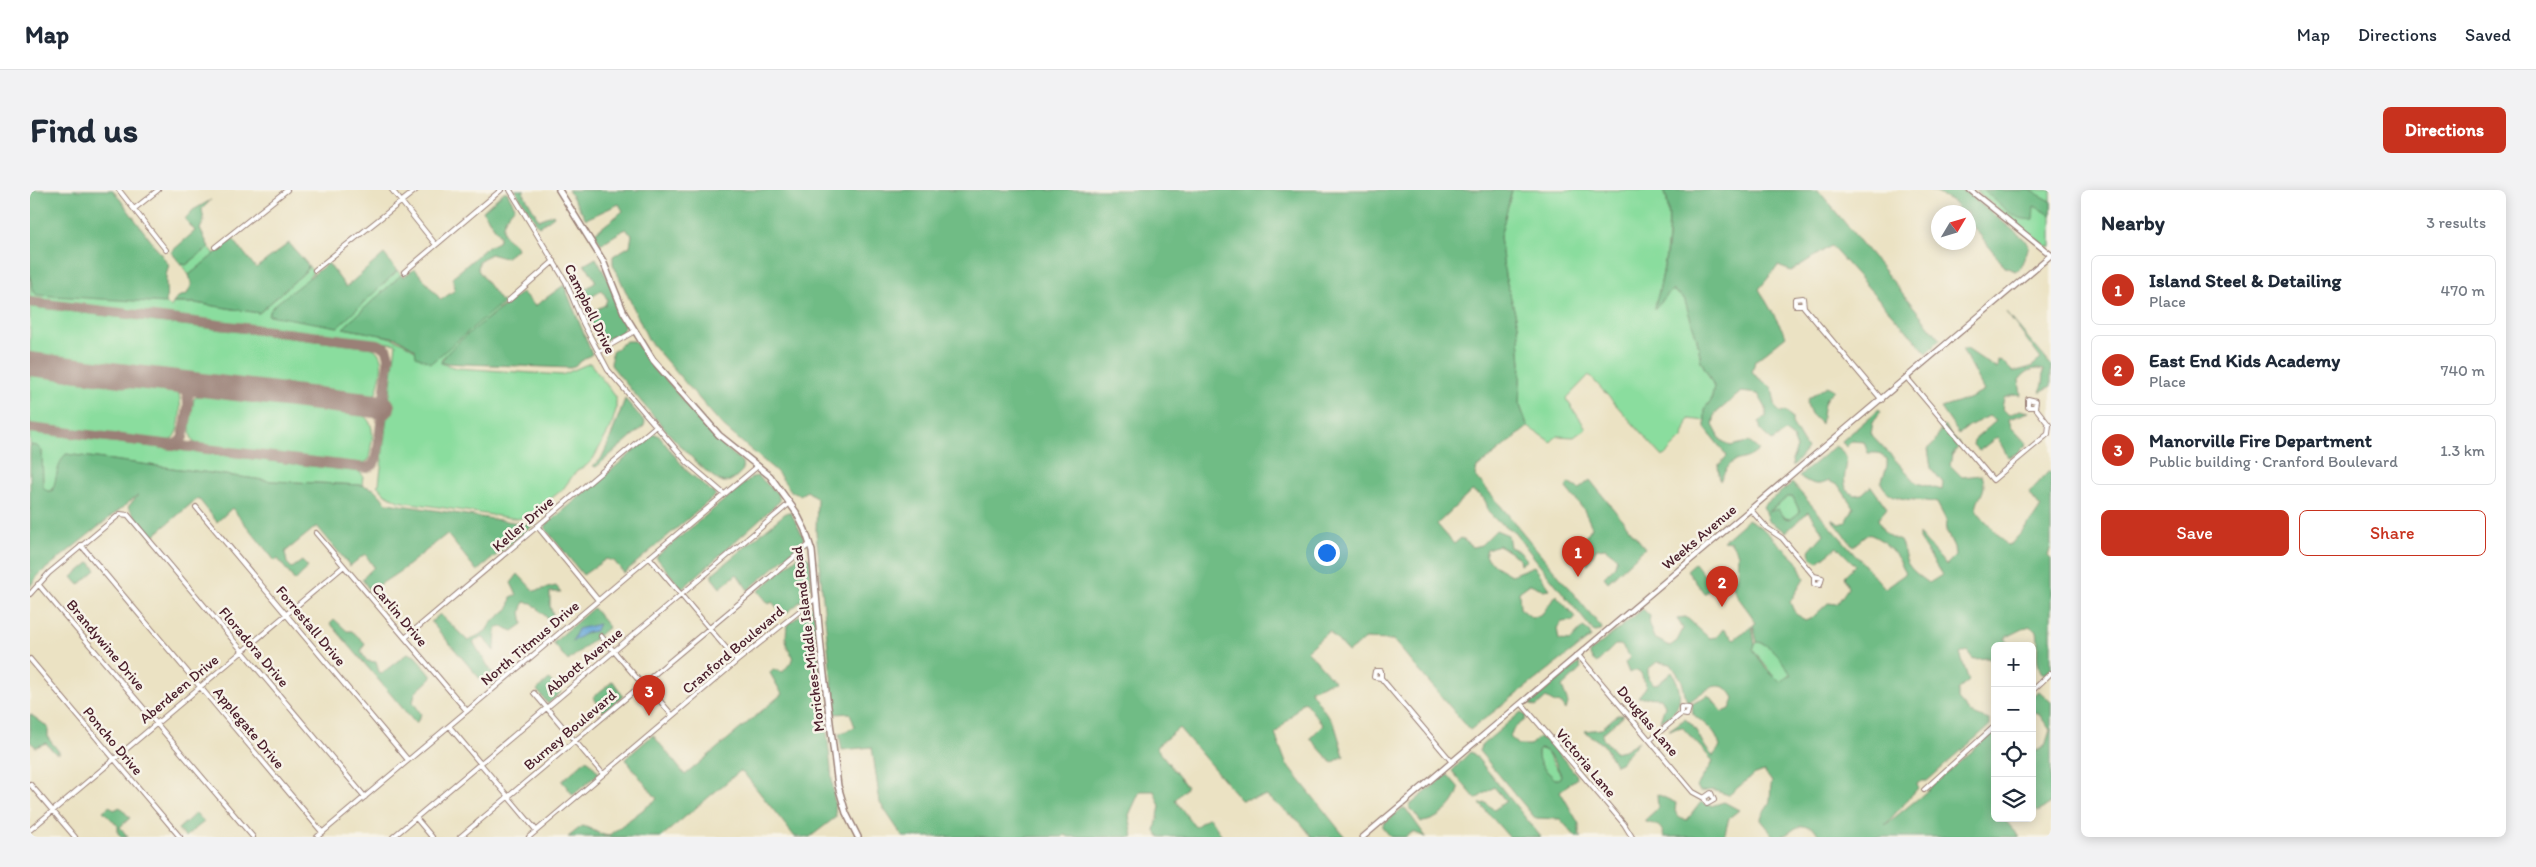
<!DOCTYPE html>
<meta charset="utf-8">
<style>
:root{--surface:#fff;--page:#f2f2f3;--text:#1f2937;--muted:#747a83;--line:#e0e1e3;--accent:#c8321e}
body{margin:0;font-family:Itim,sans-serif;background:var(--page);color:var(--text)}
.controls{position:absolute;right:15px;bottom:15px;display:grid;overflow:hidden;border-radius:8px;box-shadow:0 2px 12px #0003}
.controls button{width:45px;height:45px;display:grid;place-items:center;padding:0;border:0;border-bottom:1px solid var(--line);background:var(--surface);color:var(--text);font:25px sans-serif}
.compass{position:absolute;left:1901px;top:15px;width:45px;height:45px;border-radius:50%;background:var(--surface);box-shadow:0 2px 12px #0003;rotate:52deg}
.you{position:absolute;left:1296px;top:362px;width:18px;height:18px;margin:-12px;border:4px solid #fff;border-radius:50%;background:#1a73e8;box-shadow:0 0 0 8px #1a73e833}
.badge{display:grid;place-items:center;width:32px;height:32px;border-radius:50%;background:var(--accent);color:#fff;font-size:16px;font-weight:700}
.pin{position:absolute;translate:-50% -41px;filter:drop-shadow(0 1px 2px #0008)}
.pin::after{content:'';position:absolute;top:26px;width:18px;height:15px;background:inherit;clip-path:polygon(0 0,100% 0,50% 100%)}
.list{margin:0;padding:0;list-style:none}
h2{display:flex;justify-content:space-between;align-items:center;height:65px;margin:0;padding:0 20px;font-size:21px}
h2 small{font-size:16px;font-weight:400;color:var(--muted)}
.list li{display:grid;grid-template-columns:32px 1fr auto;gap:15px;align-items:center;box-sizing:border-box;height:70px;margin:0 10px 10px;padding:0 10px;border:1px solid var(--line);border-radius:8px}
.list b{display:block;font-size:19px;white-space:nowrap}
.list p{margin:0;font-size:16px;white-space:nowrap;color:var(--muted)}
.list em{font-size:16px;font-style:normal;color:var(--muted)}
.actions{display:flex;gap:10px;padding:15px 20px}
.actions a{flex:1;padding:11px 0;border:1px solid var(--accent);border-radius:8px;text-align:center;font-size:18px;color:var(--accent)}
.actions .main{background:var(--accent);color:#fff}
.icon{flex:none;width:28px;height:28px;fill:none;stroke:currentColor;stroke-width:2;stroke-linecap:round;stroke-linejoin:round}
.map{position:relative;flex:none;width:2021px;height:647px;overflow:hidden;border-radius:8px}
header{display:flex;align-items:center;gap:30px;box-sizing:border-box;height:70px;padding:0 25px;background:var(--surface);border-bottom:1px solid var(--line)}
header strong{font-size:24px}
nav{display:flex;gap:28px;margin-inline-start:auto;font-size:18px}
.intro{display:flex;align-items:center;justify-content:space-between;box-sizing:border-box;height:120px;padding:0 30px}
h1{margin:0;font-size:35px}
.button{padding:12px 22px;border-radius:8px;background:var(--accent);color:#fff;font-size:18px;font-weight:700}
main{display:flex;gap:30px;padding:0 30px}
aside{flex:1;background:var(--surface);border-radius:8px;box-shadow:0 2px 12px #0003}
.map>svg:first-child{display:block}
</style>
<header>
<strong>Map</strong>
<nav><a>Map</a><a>Directions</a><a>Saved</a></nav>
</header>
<div class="intro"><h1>Find us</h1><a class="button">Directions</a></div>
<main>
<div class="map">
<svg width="2021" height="647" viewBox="0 0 2021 647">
<rect width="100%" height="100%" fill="#f7f3e8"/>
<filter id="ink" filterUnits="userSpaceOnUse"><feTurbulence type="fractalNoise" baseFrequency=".02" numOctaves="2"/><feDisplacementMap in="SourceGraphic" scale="10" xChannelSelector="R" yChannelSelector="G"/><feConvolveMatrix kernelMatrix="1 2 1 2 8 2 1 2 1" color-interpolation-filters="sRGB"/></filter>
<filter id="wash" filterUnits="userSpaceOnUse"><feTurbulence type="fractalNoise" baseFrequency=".0096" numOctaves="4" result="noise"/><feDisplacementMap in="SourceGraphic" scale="20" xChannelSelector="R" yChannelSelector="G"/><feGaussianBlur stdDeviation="1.12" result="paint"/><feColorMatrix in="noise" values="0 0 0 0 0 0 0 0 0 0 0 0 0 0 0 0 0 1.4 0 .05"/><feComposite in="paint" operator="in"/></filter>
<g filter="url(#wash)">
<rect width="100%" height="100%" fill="#ebe2c3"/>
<path fill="#8add9e" stroke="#6a7e64" d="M1482,0H1634C1645,28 1633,88 1625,117L1642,100L1654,108L1667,149L1671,171L1684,196L1681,211L1675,218V231L1659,229L1652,248L1633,267L1559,185L1536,209L1556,238L1544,247L1527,246L1521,252L1498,237L1489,213L1491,174L1488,134L1475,86L1470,47Z
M1945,0H2021V57L2014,55Z
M179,57L185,64L159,85L150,73L156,75Z
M278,75L283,83L279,86L286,133L307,137L366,82V79L371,85L313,138C354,146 369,144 400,173L472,110L474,114L412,168L411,173L426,178L532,185L560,173L586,207V220L581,237L563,269L556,276L547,280L533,299L503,323L488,329L368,311L354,303L347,295L349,294L366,154L0,109V86L3,102L136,113L141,117L143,113H165L229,123L277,80Z
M2,117L343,158C358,167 349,188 347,202L341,207L335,208L0,166V118Z
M0,183L143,200L149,204C152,216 151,248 137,252L0,235Z
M173,204L330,223C349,235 341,250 339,270L330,275L167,255C154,247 163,221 164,208Z
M0,242L330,282L333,286L332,295L241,291L36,264L22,301H16L13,297L12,261L7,256L0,255Z
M1758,307H1763L1770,322L1761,329L1755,328L1751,322L1737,323Z
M1727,452C1742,453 1753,473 1761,484L1750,492L1746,490L1723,459Z
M1511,559L1515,560L1531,585L1529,589H1525C1516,580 1507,575 1508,562Z"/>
<path fill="#6fbc85" stroke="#5c6e58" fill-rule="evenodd" d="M0,0H83L139,75C133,89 138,99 136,113L7,105L3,102L0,86Z
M485,0H495L493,2L509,30L523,24L524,26L509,37Z
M538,0H1482L1470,47L1475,86L1488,134L1491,174L1489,213L1498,237L1447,278L1445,285L1572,438L1571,441L1564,442L1482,340L1468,332L1458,322C1457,310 1453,306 1442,301L1407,334L1424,354L1431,348L1443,357L1451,355L1466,340L1478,345L1480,357L1490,361L1497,370L1490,375L1489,368L1468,355L1457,359L1455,366L1467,377L1481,385L1504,376L1520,399L1514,400L1500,394L1489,402L1490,418L1502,428L1512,424L1526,405L1545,427L1543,431L1532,432L1527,438L1529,450L1540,451L1553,437L1559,441L1561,447L1440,540L1363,450L1335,449L1318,462L1299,441L1277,460L1304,491L1280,500L1305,536L1314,566L1302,573L1280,548L1293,535L1274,511L1245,544L1256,573L1315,647H1282L1270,632L1236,606L1211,610L1149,538L1126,557L1157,597L1145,610L1165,637L1179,627L1193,647H1130L1125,641L1130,616L1124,601H1110L1099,625L1103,647H1039L1035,645L1032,647H873L850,613L842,557L812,560L809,544L825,537L820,523L805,524L786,342L787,308L777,301L770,305L762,302L747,282L693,236L619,151L583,74V66L600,56L602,45L595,39L571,54L565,43L593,21L589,14L556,29Z
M1634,0H1788L1910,149L1897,163L1801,56L1761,81L1748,76L1729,99L1756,146L1725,171L1722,183L1742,198L1746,218L1751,223L1756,221L1762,228V234L1777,259L1763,276L1762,270L1767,258L1763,248L1755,242L1742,251L1731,241L1729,232L1736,227V218L1728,204L1711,202L1685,224L1683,235L1691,250L1700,256L1719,252L1729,260C1709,278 1705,259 1690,291L1688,276L1697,266L1675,238V218L1681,211L1684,196L1671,171L1667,149L1654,108L1642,100L1624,119C1633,90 1646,28 1634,0Z
M1900,0H1933L1994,49L1999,57L1990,78L1985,81L1975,77L1939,31L1938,22H1931L1921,10Z
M1953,0H2000L2021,11V25L2004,16L2003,29C1983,33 1967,10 1953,0Z
M474,2H477L485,17C477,26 468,35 476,47C480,52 485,52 487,59L475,68L460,64L449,72L448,80L472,113L401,173L386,166L385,159L367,148L313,138L371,85L373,87L385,79L411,110L425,100L423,87L456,58L468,52L470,46L453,21Z
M181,10L172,19L174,31L170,39L179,57L156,75L150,73L141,62L165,41L155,29L163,20Z
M203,49L226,78L259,53L278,75L277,80L229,123L165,113H143L148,107L157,104L162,94L159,85Z
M354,64L366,79V82L308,137L238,125L243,116L298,73L316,97Z
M566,68L578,90L595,134L592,142L569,153L557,124L575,115L577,109L572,100L551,114L548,104L566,92L558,78L554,75Z
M534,95L562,164L541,178L411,173C416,156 479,114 492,102L505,116Z
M1976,122L2021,175V196L2010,202L2013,194L2014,180C2003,177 1996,181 1989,190L1991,205L1985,204L1974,208L1972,218L1979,225L1990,220L1999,222L1979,229L1981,237L1997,254L1988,263L1978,267L1967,247L1949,261L1943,255L1944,250L1966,231L1959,226L1939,236L1929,244L1911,218C1926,213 1939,210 1954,201L1932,159H1937L1967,179L1968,170L1972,171L1983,182L2001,177L2011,169Z
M596,151H605L679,243L712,272L713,280C708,285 701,293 694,292C675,291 596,194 581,175L582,162Z
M1797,196L1804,200C1792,209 1793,220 1791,234L1781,224L1777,214L1778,209Z
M595,209L615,232L614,236L566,277L563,276L571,269L578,254Z
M1849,219L1851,221L1843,232L1841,244L1887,293L1912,300L1913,293L1901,278L1898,259C1910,251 1906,242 1914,236L1930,255L1922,265L1920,275L1932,287L1952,285C1958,303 1948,304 1946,320L1977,355L1981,354C1990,344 2005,328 2010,317L1999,303L2019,281L2021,283V356L2018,366L2021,369V479L2014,484L2011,482C2004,467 2010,456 2007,441L1999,436L1975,448L1980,456H1965V473L1958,468L1943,469L1937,461L1930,464L1939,491L1928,500V509L1940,523L1959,530V536L1897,591H1891L1887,594L1888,598L1855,635L1890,607L1965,541V628H1973L1990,647H1790L1784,638C1761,631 1764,647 1745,647L1731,630C1731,624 1735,621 1738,616C1742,608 1739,600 1742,592L1734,581L1723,585L1699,605L1682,600L1670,602L1667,596L1683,571L1652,537L1639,540L1655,529C1670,539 1670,555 1683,566L1690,557C1686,540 1675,535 1663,524L1662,514L1678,505L1693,522L1700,519L1704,508C1690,482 1671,505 1657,513L1652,491L1641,474L1627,472L1618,479V488L1624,494L1629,493L1642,482C1654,502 1653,522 1630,531L1635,515L1631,508L1608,507L1616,497L1611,483L1607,480L1599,483L1595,473L1600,467L1591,455H1585L1567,473L1562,469L1559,463L1613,419L1620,426L1619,435L1624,448L1640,456L1647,451L1653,439L1647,428L1656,427L1679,448L1687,447L1693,439L1704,449L1722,436L1725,454L1723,459L1736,479L1750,492L1761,485C1754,473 1741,453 1727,452L1723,435L1726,433C1719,419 1703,406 1702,391L1707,387L1708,364L1701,352L1693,351L1718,329L1733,339L1767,371L1774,389L1760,412L1764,421L1775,431L1782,428L1798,413L1807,414L1818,398L1814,386L1825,375L1807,357L1788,372L1781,368L1779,361L1794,344L1778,322L1756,342L1738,331L1733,316L1762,293L1855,398L1875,384C1871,368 1854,348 1838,344L1823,356L1802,329L1810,334L1816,332L1824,318L1809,296L1799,291C1787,297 1780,294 1769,286L1805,256C1828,269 1808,282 1817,300L1824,305L1832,304L1841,296L1857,318L1848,329C1853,343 1857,346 1870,351C1874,358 1874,364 1876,370C1880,380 1891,387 1899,393L1912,385L1889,349V344L1916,375L1925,366L1924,357L1916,341L1917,332L1907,313C1886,307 1862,315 1851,293L1857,276V269L1847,263H1838L1834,252L1822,251L1816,257L1812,251ZM1758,307H1763L1770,322L1761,329L1755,328L1748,319L1738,322Z
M624,244L628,245L657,281L686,305L594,383L584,371L576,369L553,385L514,337Z
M0,255L7,256L12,261L13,297L17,301H22C27,290 27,272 36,264L241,291L332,295L344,299L357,313L503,335L447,381L417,344L372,380L340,401L332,389L344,377L335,364L320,376L287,336L255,362L257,373L262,378L272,371L278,377L265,391L248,369L245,371L202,318L187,332L168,308L122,347L98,317L108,305L7,386L0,397Z
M728,286L748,304L750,311L652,399L626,367L722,287Z
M1560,290L1615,358L1578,392L1574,387L1585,376L1587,367L1575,358L1566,359L1558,374L1552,369L1546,361L1562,337L1554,320L1536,298L1539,293L1549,299Z
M757,322L761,323L774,348L771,354L718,400L707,384L690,398L682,388V384Z
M772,363L780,369C782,406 782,402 754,425L742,412L739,414L728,401Z
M60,372L66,380L49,395L42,387Z
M1665,373L1681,394L1682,397L1676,403H1674L1657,380Z
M488,384L504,401L526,396L531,402H520V416L527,438L502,413L494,412L491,422L493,434L483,441L473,437L467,438C464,447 467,454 464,461L452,446L443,452L466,489L458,498L401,432L410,424L438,451L456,441L461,433L479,418L481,407L487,405L481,393Z
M782,416L784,419L806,627L780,647H765L713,582L710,581L631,647H538L552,636C562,638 567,644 578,646L627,609L595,569L623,545L655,585L752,504L740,483L743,479L753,482L761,472L763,466C754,457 756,447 757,435Z
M563,418L579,437L538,471L523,453Z
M304,429L317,441H322L335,453L331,462L337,471L346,472L349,482L352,483L378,463L385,466L400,484L402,487L385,503L383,512L391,524L386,534L300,433Z
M1549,473L1551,479L1532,497L1538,513L1536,520L1532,514L1525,513L1516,508L1506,517L1499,514Z
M519,489L531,502L518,514L507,500Z
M583,491L593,506L574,522L563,507Z
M2009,501L2021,512V613L2008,622L2002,617V556L2007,561L2015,556L2020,540L2008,523L2002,521V506Z
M1491,522L1496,525L1495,530L1483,539L1480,547L1489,555H1500L1508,548L1517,550L1546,584L1547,588L1530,601L1549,634V644L1552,647H1546L1530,629L1505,628L1449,561L1451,556ZM1510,559L1515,560L1525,572L1531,585L1529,589H1525C1516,580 1507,575 1508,562Z
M0,524L18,537V548L30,563H25L16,553L6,557L0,552Z
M1587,525H1594L1573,543L1572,547L1585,562L1594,560L1609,551L1590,573L1585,575L1574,555L1554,541L1571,539Z
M1440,562L1444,564L1511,647H1479L1450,614L1456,613L1464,620L1476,611L1464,597L1446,609L1422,581Z
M557,569L569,583L543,605L532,591Z
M1418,585L1429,598C1427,614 1407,632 1391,632L1379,616L1414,587Z
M1627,604L1646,613L1645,621L1648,627L1657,630L1671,612L1681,616L1694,612L1709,620L1699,628L1694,647H1634C1631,633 1626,636 1614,631L1628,618Z
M80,616L84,620L90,617L100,628L90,637L98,647H91L88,643V636L73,621Z
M1373,618L1376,619L1396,647L1383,642L1375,647H1361L1353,638V634Z
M166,623L174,632L155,647L148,639Z"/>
<path fill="#62a6d7" stroke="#566281" d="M569,434L565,441L556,443L542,452L548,439Z"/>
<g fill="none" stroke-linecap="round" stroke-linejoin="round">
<path stroke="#9a8077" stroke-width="10" d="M0,112L348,154L356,158L359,166L347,267L343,275L337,278L0,238
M158,206L163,198L172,195
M142,255L149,252L153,247C156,231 165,201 148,192"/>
<path stroke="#9a8077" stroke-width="24" d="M0,174L353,217"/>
</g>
</g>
<g filter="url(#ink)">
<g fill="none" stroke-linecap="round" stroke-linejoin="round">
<g stroke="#9a8077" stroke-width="6">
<path id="minor" d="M89,0L136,60
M362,0L406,55
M480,0L536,92L553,133L578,180L657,272L694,304
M104,19L128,0
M185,57L257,0
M285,80L386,0
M374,82L471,0
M478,111L524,71
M1773,115H1765V109L1773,108L1774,117L1852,210
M568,162L605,141
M1877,188L1963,290L2018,244L2019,235L2005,217L2006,211L1998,209V217H2005
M166,317L378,570
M1720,319L1737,338L1752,348L1784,386L1792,388L1790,395L1784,394V386
M507,336L568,410
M286,343L437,521
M51,355L292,642
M619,367L707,471
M8,394L223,647
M0,404L19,383L90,324L98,325L335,607
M571,446L612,494
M375,448L626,236
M1548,465L1663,602L1674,608L1677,614L1684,610L1681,603L1674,608
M0,469L150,647
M1351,488V481H1345L1344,487L1351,488L1422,572
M614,492L642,525
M2002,501L2021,483
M504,503L573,584
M1492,514L1594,634L1602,647
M419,536L506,640
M1620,550L1651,524V517L1659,518L1657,525L1651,524
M0,594L45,647
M1894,600L1965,536
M386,628L402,647
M0,640L314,376
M287,647L728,276
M363,647L760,313
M430,647L780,354
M499,647L707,471L786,408"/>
</g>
<g stroke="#9a8077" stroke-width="7">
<path id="tertiary" d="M1940,0L2021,65
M1333,647L2021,65"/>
</g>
<g stroke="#9a8077" stroke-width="8">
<path id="secondary" d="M529,0L573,71L594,123L623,170L689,245L740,286L766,322L775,340L782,361L792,469L808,596L816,623L828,647"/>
</g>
<use href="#minor" stroke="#fff" stroke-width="4"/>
<use href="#tertiary" stroke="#fff" stroke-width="4.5"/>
<use href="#secondary" stroke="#fff" stroke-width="5"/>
</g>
</g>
<g text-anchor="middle" stroke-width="5" stroke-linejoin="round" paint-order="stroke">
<g font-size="15" fill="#4a1f2b" stroke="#f7f3e8">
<text transform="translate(560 119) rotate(64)" y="5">Campbell Drive</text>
<text transform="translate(493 334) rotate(-41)" y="5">Keller Drive</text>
<text transform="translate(1669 347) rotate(-40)" y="5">Weeks Avenue</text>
<text transform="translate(370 425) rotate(50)" y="5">Carlin Drive</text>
<text transform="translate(281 436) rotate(50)" y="5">Forrestall Drive</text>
<text transform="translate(778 449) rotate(-97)" y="5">Moriches-Middle Island Road</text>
<text transform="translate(500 453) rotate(-40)" y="5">North Titmus Drive</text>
<text transform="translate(76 455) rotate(50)" y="5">Brandywine Drive</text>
<text transform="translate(224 457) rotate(50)" y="5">Floradora Drive</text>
<text transform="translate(703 460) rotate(-40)" y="5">Cranford Boulevard</text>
<text transform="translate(554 471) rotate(-40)" y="5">Abbott Avenue</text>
<text transform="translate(149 499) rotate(-40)" y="5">Aberdeen Drive</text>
<text transform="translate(1618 531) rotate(50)" y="5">Douglas Lane</text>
<text transform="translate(219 538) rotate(50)" y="5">Applegate Drive</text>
<text transform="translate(540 540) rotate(-40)" y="5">Burney Boulevard</text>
<text transform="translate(83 551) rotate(50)" y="5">Poncho Drive</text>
<text transform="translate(1556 573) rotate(50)" y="5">Victoria Lane</text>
</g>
</g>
</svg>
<div class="controls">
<button>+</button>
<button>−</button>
<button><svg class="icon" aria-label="locate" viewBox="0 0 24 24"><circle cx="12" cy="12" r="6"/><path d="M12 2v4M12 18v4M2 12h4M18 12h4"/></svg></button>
<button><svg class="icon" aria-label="layers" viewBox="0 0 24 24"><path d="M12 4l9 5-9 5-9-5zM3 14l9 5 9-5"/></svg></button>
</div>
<svg class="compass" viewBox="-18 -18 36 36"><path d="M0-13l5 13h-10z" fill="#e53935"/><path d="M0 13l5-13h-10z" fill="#747a83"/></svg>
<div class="you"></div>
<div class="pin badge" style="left:1548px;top:387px">1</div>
<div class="pin badge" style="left:1692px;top:417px">2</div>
<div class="pin badge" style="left:619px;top:526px">3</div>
</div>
<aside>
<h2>Nearby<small>3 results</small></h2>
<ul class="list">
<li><span class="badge">1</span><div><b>Island Steel &amp; Detailing</b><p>Place</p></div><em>470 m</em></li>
<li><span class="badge">2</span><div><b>East End Kids Academy</b><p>Place</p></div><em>740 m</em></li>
<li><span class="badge">3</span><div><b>Manorville Fire Department</b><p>Public building · Cranford Boulevard</p></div><em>1.3 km</em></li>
</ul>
<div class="actions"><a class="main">Save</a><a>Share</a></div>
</aside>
</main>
